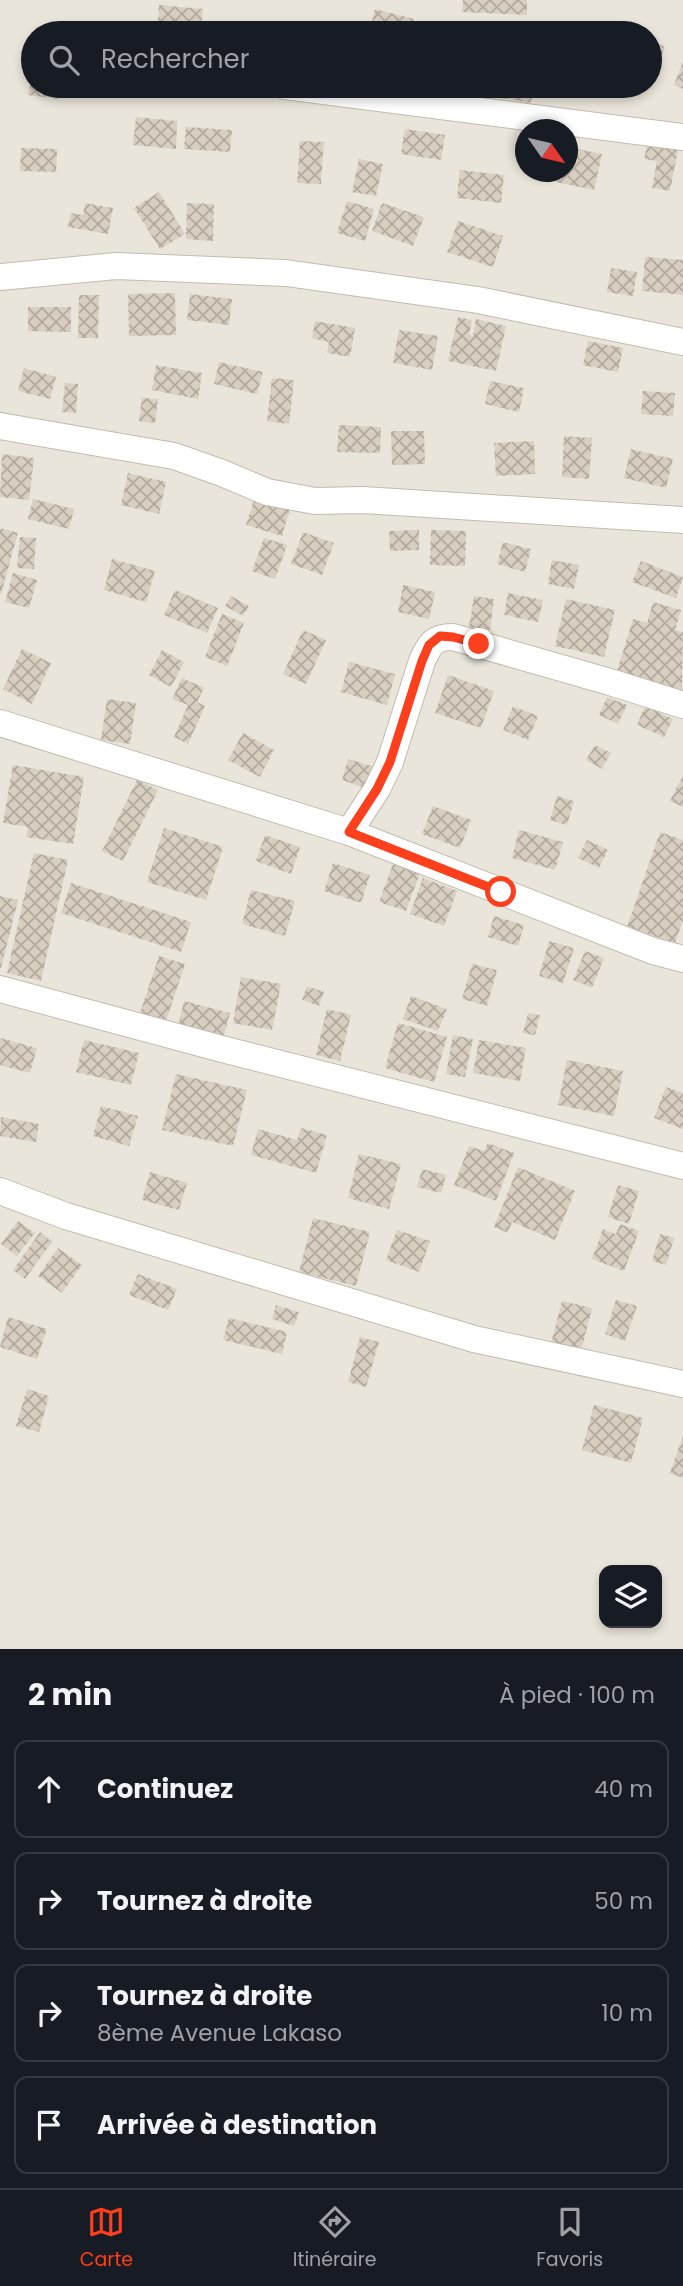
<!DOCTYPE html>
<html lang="fr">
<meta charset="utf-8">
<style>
:root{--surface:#171b24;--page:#242831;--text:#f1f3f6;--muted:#9ea1a6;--line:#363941;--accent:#fc3f1d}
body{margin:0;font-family:Poppins,sans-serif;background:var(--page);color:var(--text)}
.controls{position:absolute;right:21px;bottom:21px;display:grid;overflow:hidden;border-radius:14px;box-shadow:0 4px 10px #0003}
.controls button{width:63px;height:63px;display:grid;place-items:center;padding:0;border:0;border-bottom:2px solid var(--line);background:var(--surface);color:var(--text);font:35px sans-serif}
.compass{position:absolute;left:515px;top:119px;width:63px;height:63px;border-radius:50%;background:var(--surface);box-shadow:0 4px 10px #0003;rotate:124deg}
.stop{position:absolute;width:21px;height:21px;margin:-16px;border:5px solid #fc3f1d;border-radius:50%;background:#fff}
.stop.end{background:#fc3f1d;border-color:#fff;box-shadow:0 2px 7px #0008}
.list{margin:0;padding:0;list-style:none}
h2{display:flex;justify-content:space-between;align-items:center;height:91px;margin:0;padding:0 28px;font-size:30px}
h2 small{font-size:23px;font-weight:400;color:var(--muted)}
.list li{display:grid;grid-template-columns:46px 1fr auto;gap:21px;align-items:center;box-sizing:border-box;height:98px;margin:0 14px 14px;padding:0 14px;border:2px solid var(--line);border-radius:14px}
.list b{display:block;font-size:26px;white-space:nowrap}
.list p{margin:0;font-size:23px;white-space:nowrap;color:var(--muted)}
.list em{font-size:23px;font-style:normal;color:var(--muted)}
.icon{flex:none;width:38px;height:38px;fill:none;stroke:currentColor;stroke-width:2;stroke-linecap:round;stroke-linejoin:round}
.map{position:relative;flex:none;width:683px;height:1649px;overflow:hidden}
.search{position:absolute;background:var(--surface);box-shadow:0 4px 10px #0003;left:21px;right:21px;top:21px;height:77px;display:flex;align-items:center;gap:18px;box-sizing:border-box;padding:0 24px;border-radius:38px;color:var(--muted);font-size:26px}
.sheet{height:539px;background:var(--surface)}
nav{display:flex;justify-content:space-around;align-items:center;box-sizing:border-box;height:98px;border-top:2px solid var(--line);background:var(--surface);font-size:19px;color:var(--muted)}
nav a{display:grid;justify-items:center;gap:4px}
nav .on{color:var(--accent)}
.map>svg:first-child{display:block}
</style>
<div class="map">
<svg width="683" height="1649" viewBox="0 0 683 1649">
<defs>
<pattern id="building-cross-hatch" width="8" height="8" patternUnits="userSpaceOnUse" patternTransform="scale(1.75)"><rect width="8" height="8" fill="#d8cfc1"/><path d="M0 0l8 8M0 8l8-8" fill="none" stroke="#b1aa9e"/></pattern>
</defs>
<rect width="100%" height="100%" fill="#f6f3ec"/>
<path fill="#eae5da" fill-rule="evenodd" d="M0,0H683V1649H0ZM33,33H650V86H33ZM526,130H568V172H526ZM604,1570H657V1623H604Z"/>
<path fill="url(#building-cross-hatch)" d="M463,0H527V15L462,12Z
M159,5L203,9L201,33L157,32Z
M375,9L414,19L410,33H356L359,22L371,25Z
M418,22L452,33H414Z
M233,24L271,29L270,33H231Z
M650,43L664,46L659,72L650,70Z
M683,61V89L674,85Z
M32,73L33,86H59L58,99L28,95Z
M474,86H534L531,103L473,93Z
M136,117L177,121L176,149L133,145Z
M186,127L232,130L230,152L184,149Z
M405,129L445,135L441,160L401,154Z
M300,141L324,142L321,184L297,183Z
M647,145L678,150L670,191L652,188L657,161L644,159Z
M568,147L602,154L594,190L546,180L548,172H568Z
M21,148L57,149L56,172L20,171Z
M359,159L383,164L376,196L352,192Z
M460,170L504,175L501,203L457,198Z
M159,192L185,234L160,249L134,208Z
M347,201L374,209L365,241L337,233Z
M85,203L113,208L108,234L68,227L71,213L83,215Z
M187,203L214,204L213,241L186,239Z
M382,203L424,217L413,246L372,231Z
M458,221L503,236L493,267L447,252Z
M645,257L683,260V295L642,291Z
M611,268L637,272L633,296L607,292Z
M175,293L176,335L129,336L128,294Z
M190,294L232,299L229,325L187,320Z
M79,295H99L98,338H78Z
M28,307H71V332L28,331Z
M458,317L472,320L469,335L473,336L476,319L506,326L496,371L448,361Z
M315,321L355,328L350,357L327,353L329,342L312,338Z
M399,330L438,336L432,370L393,363Z
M588,341L623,348L618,372L583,365Z
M219,362L263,372L257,394L214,384Z
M156,365L202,373L198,399L152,390Z
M24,368L56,377L50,399L18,391Z
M272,378L294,380L289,424L267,421Z
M490,381L524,388L519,412L485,404Z
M65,383L78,384L76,413L62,412Z
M643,391L675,393L673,416L641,414Z
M142,398L158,399L155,423L139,421Z
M339,425L381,427L380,453L337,452Z
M391,431H424L425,464L392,465Z
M564,436L592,438L589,479L562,477Z
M534,441L535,474L496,476L494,443Z
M631,449L673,459L666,488L624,478Z
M2,454L34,458L29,500L0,497Z
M128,473L166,482L159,514L121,505Z
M255,497L290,508L282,536L246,525Z
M33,499L74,509L69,529L28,519Z
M0,528L18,533L1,594H0Z
M419,530V550L390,551L389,531Z
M431,530L466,531L465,566L430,565Z
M303,532L334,543L322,575L291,564Z
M20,537L36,538L34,569L17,568Z
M264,538L287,545L275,579L252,571Z
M503,542L531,549L525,572L497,564Z
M112,559L155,571L146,602L104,590Z
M552,560L579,565L574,589L548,584Z
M641,561L683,577L676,598L632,582Z
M13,573L37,580L29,608L5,602Z
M403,585L435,592L429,619L398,612Z
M175,590L218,608L207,633L164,615Z
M508,593L543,600L538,622L504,615Z
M231,596L249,606L243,616L225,606Z
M474,596L494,599L490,630L469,627Z
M566,599L615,610L604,657L555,646Z
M653,602L681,610L675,630L683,632L682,691L617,671L633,619L647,623Z
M222,614L244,623L227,666L205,657Z
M303,630L326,640L306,684L283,674Z
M22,649L51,663L32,704L3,689Z
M162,650L184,662L171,687L149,675Z
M349,662L395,674L387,705L341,692Z
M448,675L494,691L481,728L435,713Z
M182,678L204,688L197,702L205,706L188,744L174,737L188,705L172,699Z
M607,697L627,705L618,724L599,715Z
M107,699L136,703L130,744L101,740Z
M513,706L538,716L528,740L503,730Z
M645,706L673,719L664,737L637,725Z
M243,733L274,750L260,777L228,760Z
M595,745L611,753L602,769L586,760Z
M348,759L372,766L365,788L342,780Z
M13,765L84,777L73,844L26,837L28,827L3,823Z
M683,775V807L670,801Z
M137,780L158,790L123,861L102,851Z
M557,796L574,801L567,825L550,820Z
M433,806L471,820L460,848L422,834Z
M164,828L223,847L206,900L147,882Z
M519,830L563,842L555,870L512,858Z
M660,832L683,840V920L675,943L627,927Z
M265,835L300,847L291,874L256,861Z
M587,840L608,850L599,868L578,858Z
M34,853L68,860L41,981L7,973Z
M333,863L370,875L361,903L324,891Z
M393,864L420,873L406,911L379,902Z
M423,878L457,891L444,926L410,914Z
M71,883L191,922L181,952L61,913Z
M251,890L295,901L285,936L242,924Z
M0,896L18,900L1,968H0Z
M494,916L524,925L518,946L488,937Z
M549,941L574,948L563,983L539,976Z
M585,951L604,958L592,988L573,980Z
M159,956L185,964L165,1024L139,1016Z
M472,964L497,970L487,1006L462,999Z
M241,977L281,984L272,1030L233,1023Z
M307,986L324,992L319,1006L302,1000Z
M411,996L447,1009L438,1031L403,1019Z
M184,1001L230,1013L223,1039L178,1027Z
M327,1009L351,1015L340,1061L316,1055Z
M528,1013L540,1015L535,1035L523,1033Z
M398,1023L447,1037L434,1082L385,1068Z
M453,1035L473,1039L465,1077L446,1074Z
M0,1038L37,1048L30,1073L0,1065Z
M84,1040L139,1053L131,1085L76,1072Z
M479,1040L526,1048L520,1081L473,1073Z
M567,1060L623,1071L614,1116L558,1105Z
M176,1074L247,1090L233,1146L162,1130Z
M666,1087L683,1093V1129L654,1118Z
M101,1106L138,1116L129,1146L93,1136Z
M1,1117L39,1124L36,1142L0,1136Z
M301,1128L327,1135L316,1173L251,1155L258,1129L297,1140Z
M488,1143L514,1153L496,1201L454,1185L469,1146L484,1151Z
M359,1154L401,1164L389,1209L348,1198Z
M518,1167L575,1191L555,1240L512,1222L508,1233L494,1227Z
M422,1169L446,1175L441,1193L417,1187Z
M150,1172L187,1183L179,1210L142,1200Z
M618,1185L639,1191L629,1224L608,1217Z
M313,1218L370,1232L356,1286L299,1272Z
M18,1221L35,1233L17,1256L1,1244Z
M620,1224L639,1231L624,1271L592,1259L603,1229L616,1234Z
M397,1230L430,1241L419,1272L386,1260Z
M40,1232L52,1242L25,1279L13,1270Z
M660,1234L674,1238L666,1265L652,1261Z
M58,1248L82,1265L62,1293L38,1276Z
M138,1274L177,1289L168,1310L129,1295Z
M616,1300L637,1306L625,1341L605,1334Z
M562,1301L592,1308L580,1355L550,1347Z
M276,1305L299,1312L294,1326L272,1319Z
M8,1317L47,1329L37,1359L0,1347Z
M229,1318L287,1332L282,1354L223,1340Z
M360,1337L379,1342L366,1387L348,1382Z
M27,1389L49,1396L39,1432L16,1426Z
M594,1405L643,1418L631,1463L582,1450Z
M683,1436V1478L670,1473Z"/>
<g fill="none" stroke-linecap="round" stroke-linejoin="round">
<g stroke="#c2bbae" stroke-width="28">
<path id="street" d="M285,86L683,137
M0,277L116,266L286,273L478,300L683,342
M0,426L174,456L222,473L267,492L315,501L363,500L683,520
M0,723L349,832L653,951L683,959
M349,832L377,789L390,762L422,661C430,644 433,637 453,637L610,682L683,705
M0,989L222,1049L683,1166
M0,1191L66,1216L474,1339L683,1384"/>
</g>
<use href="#street" stroke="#fff" stroke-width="26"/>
</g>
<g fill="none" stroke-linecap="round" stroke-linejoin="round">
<path stroke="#fc3f1d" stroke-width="9" d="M479,644L453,637L440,636L429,645L422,661L390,762L377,789L349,832L501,892"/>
</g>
</svg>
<div class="controls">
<button><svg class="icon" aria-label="layers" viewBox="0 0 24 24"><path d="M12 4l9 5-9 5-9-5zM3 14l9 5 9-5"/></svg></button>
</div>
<svg class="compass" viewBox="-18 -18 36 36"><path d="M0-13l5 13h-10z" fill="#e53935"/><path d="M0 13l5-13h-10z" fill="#9ea1a6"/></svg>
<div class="stop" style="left:501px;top:892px"></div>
<div class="stop end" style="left:479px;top:644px"></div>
<div class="search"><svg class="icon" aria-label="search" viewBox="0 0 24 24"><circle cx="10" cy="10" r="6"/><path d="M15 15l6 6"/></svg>Rechercher</div>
</div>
<section class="sheet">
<h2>2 min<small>À pied · 100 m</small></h2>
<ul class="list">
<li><svg class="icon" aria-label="ahead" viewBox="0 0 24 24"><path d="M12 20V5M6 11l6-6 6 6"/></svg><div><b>Continuez</b></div><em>40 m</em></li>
<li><svg class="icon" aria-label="right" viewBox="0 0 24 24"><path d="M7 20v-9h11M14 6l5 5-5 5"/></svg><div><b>Tournez à droite</b></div><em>50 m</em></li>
<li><svg class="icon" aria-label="right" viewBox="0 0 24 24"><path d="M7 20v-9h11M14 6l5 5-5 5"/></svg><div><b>Tournez à droite</b><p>8ème Avenue Lakaso</p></div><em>10 m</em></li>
<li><svg class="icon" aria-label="arrive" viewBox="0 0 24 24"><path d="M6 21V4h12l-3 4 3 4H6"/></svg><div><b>Arrivée à destination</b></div></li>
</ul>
</section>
<nav>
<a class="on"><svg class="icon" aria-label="map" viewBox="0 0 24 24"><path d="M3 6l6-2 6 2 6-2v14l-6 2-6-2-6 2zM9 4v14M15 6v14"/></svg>Carte</a>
<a><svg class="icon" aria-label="directions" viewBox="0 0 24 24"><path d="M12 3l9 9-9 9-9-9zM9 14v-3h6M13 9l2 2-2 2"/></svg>Itinéraire</a>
<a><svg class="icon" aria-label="saved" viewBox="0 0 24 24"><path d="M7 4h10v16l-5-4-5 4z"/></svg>Favoris</a>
</nav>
